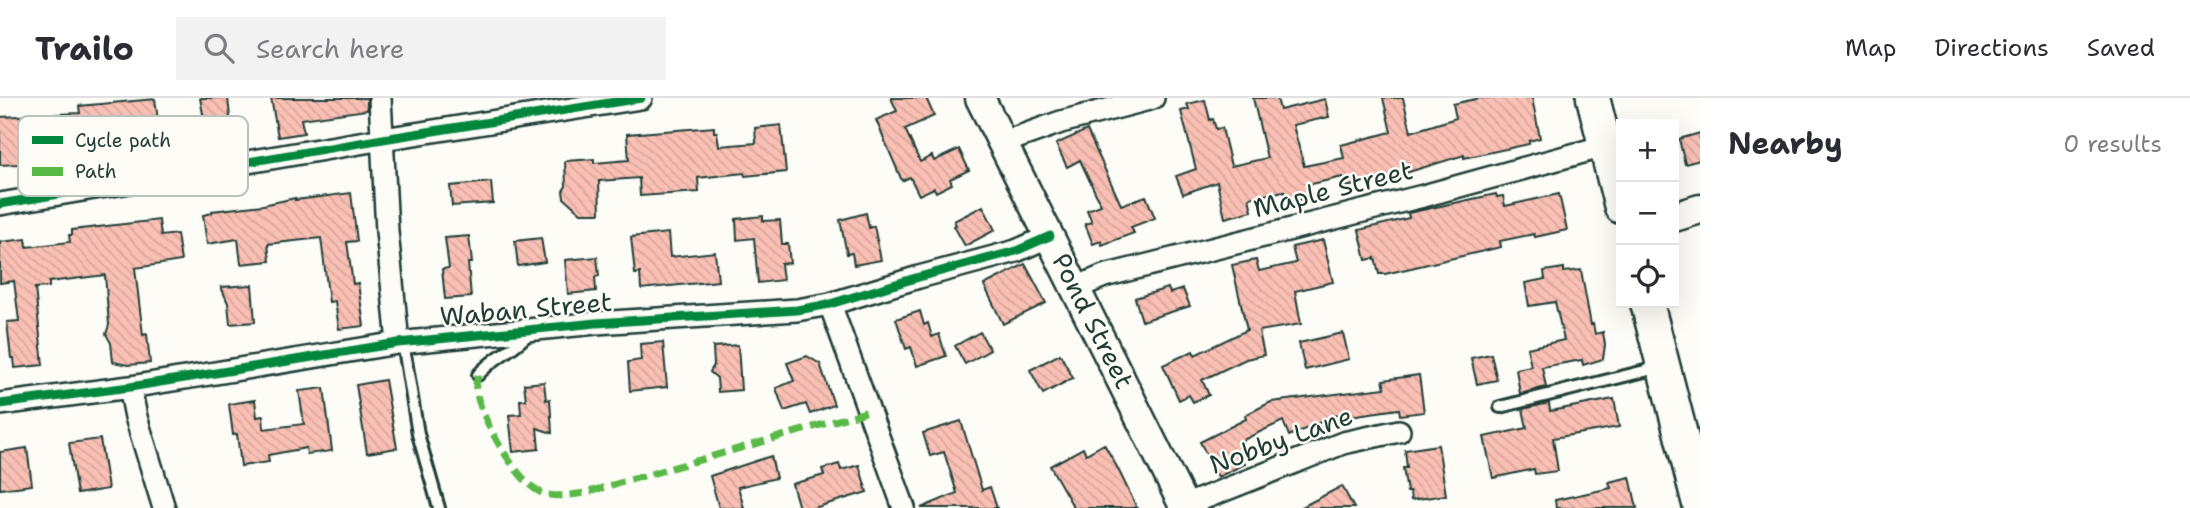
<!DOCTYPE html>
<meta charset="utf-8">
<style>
:root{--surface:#fff;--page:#f2f2f3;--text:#2b2b33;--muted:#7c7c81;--line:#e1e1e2}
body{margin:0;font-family:"Shantell Sans",sans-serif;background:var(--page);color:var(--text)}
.controls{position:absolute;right:21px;top:21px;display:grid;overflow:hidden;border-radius:0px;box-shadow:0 7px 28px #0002}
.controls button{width:63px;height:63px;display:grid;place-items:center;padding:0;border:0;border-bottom:2px solid var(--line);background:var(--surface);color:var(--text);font:35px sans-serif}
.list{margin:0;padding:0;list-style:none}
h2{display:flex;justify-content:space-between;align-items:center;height:91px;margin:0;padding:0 28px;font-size:30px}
h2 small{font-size:23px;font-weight:400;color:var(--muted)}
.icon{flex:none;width:38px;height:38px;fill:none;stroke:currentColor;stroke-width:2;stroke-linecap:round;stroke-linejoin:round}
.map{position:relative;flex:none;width:1700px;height:410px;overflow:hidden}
header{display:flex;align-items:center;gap:42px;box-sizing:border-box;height:98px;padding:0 35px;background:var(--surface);border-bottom:2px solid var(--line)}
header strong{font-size:33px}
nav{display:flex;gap:38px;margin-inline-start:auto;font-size:24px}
.search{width:490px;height:63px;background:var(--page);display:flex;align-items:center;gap:18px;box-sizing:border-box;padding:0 24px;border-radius:0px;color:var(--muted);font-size:26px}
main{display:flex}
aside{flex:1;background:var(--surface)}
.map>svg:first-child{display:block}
</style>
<header>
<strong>Trailo</strong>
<div class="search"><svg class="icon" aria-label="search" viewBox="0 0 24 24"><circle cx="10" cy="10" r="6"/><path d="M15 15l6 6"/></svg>Search here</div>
<nav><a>Map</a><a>Directions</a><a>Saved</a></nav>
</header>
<main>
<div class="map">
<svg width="1700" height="410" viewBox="0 0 1700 410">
<defs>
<pattern id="building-back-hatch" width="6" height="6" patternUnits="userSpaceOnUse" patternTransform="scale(1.75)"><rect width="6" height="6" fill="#fbc0b5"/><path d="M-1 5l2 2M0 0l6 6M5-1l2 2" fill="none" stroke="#d7a69c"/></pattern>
</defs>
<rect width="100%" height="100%" fill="#fdfcf7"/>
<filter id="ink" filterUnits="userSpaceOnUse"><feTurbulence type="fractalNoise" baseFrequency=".0143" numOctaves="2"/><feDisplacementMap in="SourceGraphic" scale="14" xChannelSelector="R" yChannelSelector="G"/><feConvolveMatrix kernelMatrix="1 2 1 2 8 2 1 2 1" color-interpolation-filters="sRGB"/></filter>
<g filter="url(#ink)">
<path fill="url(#building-back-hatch)" stroke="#1f3d34" stroke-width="2" d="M200,0H228L232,38L208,43Z
M271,0H367V12L301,21L304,35L278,39Z
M891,0H926L934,18L905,31L920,64L932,58L934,63L959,51L969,72L950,81L952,86L936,94L934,90L919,97L910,79L902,83L876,22L897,13Z
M1253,0H1277L1280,12L1325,1L1329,19L1293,27L1304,68L1344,60L1341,47L1391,34L1383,0H1403L1411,34L1456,20L1453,6L1480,0H1532L1540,40L1529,43V46L1464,60V57L1399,77L1346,89L1343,79L1307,87L1310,99L1287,105L1284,93L1249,100L1252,113L1225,120L1217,84L1183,96L1176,78L1196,71L1181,13L1189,11L1187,6L1205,2L1210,22L1213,21L1216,31L1222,30L1231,68L1267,60Z
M155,1L162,51L54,60V63L39,65L0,67V19L80,15L79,8Z
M781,27L786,74L745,78L744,75L698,80L699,94L640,98L639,80L599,83L600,115H581L564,100L563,93L566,88L565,63L594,61V65L629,62L627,36L714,29V34H717L719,48L756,45L755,30Z
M1087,32L1121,107L1146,98L1155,120L1131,129L1134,135L1102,147L1101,143L1093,146L1085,126L1092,124L1087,112L1101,107L1080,62L1067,69L1056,46Z
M1700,35V62L1685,66L1679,41Z
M491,84L493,105L452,108L450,88Z
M351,95L357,143L347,144L353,186L358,185L364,228L339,231L335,203L329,204L321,140L268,146L270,163L241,166L238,141L207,146L203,117L212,115V113L263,107L295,100V102Z
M1496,96L1497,99L1503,98L1505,108L1559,96L1567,132L1535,139L1534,136L1500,143L1501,149L1385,176H1379L1375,160L1366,162L1359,132L1409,120L1408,115Z
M983,108L995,132L965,148L954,128L956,127L954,123Z
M866,115L869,130L874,128L881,162L854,167L852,155L847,156L840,122Z
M763,118V123L780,122L782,146H788L790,165L781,166L783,182L758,185L754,140L737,142L736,121Z
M159,122L161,138L177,136L181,163L135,170L143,237L147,236L150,265L128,267L113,264L111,245L106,236L109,227L105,177L49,184V189L35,190L43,267L15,270L14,260H11L7,224L19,223L14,183L0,185V144L26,141L27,149L70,144L69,137H72V132Z
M668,135L670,159L715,154L718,183L641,191L640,175L635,176L631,139Z
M469,138L472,165H468L471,199L445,201L442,171L449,170L445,140Z
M541,140L545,164L518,168L515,143Z
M1323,142L1333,184L1295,193L1301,226L1259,233L1264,257L1246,261L1202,282L1209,297L1193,304L1189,297L1179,302L1163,267L1193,253L1195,257L1247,232L1232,167L1256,162L1259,173L1296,165L1292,149Z
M597,159L599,178L595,179L596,193L568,196L565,162Z
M1025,166L1046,205L1003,226L984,187Z
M1564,170V174L1581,172L1591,227L1593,226L1595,236L1603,234L1605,247L1603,261L1583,267L1582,262L1542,269L1546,289L1520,296L1516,271L1531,268L1527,250L1564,242L1555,204L1529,208L1525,185L1545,181L1544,173Z
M252,187L255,224L230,226L228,205L221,189Z
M1168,190L1170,195L1183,191L1190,208L1142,223L1135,200Z
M920,213L924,227L928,225L932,239L939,236L946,258L917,268L911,249L906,251L896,221Z
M980,234L990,252L965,266L955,248Z
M1343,235L1349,261L1305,272L1299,245Z
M663,244L667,289L630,293L628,264L641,262L640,246Z
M738,247L741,292L718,294L717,280L710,274L714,267L713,249Z
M1060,256L1073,280L1043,296L1030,272Z
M1491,256L1497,282L1477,286L1471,260Z
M807,258L820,266L834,307L810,316L806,306L784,313L776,290L794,283L787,265Z
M1419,277L1424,314L1400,317L1399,311L1343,319L1342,315L1289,338L1283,323L1239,344L1245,357L1241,358L1245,366L1218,379L1200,344L1246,321L1245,317L1271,304L1385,290L1383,282Z
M385,282L397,350L367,355L356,287Z
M544,284L546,302L550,301L552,335L537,330L539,351L513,354L509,317L521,316L520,302H526L524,286Z
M324,290L332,353L307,356L306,350L268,357L269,364L241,368L237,336L233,337L229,306L255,302L257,319L263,318L264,331L304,326L299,293Z
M1614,301L1619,329L1553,340L1558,373L1535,376L1534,371L1493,380L1484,339L1527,330L1523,311L1549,305L1550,313Z
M961,323L982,392L990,389L997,410H921L957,395L944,354L930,358L923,335Z
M100,341L108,391L77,396L69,345Z
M1104,346L1117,369L1137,410H1074L1050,368L1083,350L1086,356Z
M1438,347L1446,397L1411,402L1410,394H1407L1403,370H1407L1405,352Z
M27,350L32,387L0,391V354Z
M771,358L776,380L738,389L744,410H719L710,378Z
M839,366L841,372L859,367L867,394L814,410H799L792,386L824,377L822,371Z
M1630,379L1637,410H1556L1555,402L1611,390L1609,384Z
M1342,388L1354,410H1300Z"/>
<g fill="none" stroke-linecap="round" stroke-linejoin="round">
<g stroke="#1f3d34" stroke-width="16">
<path id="service" d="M403,244L418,336L439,410
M478,277C493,259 516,251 531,233
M1500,309L1661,269"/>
</g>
<g stroke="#1f3d34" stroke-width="26">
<path id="minor" d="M380,0L387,133L398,245
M1002,45L1061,24L1153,0
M0,106L383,41L641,0
M1076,190L1104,178L1423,98L1605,48
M830,206L904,410
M130,289L136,319L164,410
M0,306L130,289L398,245L596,225L797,212L830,206L919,179L1016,153L1050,138
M1184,408L1343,345L1399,333"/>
</g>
<g stroke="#1f3d34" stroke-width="33">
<path id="tertiary" d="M980,0L1185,410
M1674,119L1700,111"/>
</g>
<g stroke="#1f3d34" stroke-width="37">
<path id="secondary" d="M1593,0L1621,109
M1647,205L1700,410"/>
</g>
<use href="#service" stroke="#fdfcf7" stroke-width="10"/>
<use href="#minor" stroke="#fdfcf7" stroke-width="21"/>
<use href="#tertiary" stroke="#fdfcf7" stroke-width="28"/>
<use href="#secondary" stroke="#fdfcf7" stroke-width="32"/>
<path stroke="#58b947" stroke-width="7" stroke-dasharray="14 7" stroke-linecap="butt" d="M478,277C477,282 475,287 476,292C480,319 517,385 542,395C555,400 571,397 585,395L869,313"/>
<g stroke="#fdfcf7" stroke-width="13">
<path id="cycleway" d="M0,106L383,41L641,0
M0,306L130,289L398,245L596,225L797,212L830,206L919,179L1016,153L1050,138"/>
</g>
<use href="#cycleway" stroke="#00873e" stroke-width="9"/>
</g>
</g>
<g text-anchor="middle" stroke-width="5" stroke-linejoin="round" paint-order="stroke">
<g font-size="26" fill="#1f3d34" stroke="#fdfcf7">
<text transform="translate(1333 91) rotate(-14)" y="9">Maple Street</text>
<text transform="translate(526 211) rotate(-5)" y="9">Waban Street</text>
<text transform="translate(1093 223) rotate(63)" y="9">Pond Street</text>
<text transform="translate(1281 342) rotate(-20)" y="9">Nobby Lane</text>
</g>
</g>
<rect x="18" y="18" width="230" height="80" rx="10" fill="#fdfcf7" stroke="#bac3bc" stroke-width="2"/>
<rect x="32" y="38" width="31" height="8" fill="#00873e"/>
<rect x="32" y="69" width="31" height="9" fill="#58b947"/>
<g font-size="19" fill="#1f3d34">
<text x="75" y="49">Cycle path</text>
<text x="75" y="80">Path</text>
</g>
</svg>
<div class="controls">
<button>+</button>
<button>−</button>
<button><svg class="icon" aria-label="locate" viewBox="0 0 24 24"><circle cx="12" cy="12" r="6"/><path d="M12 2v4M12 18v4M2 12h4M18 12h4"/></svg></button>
</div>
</div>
<aside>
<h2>Nearby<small>0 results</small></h2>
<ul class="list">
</ul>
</aside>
</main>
